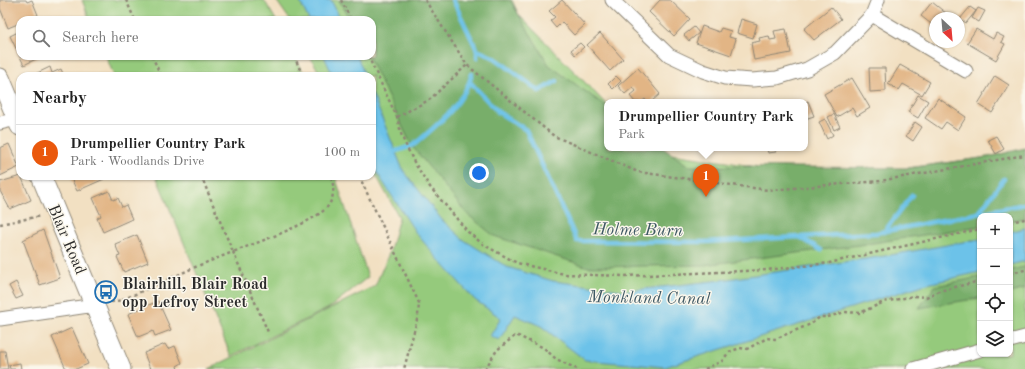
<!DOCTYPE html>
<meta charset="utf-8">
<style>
:root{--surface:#fff;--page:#f6f6f6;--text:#222;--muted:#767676;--line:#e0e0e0;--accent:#ea580c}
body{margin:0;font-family:"Old Standard TT",serif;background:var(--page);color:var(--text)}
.controls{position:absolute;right:12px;bottom:12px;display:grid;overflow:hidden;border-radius:8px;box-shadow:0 1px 3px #0004}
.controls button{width:36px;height:36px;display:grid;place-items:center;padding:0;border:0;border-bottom:1px solid var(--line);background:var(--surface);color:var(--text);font:20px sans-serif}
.compass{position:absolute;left:929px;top:12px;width:36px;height:36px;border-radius:50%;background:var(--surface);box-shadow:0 1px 3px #0004;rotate:154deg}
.you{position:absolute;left:479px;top:173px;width:14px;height:14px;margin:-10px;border:3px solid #fff;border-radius:50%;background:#1a73e8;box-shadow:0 0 0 6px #1a73e833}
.badge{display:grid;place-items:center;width:26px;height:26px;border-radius:50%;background:var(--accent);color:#fff;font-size:13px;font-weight:700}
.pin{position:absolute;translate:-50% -33px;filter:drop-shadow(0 1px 2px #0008)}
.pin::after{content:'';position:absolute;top:21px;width:14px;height:12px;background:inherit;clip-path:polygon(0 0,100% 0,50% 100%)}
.popup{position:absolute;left:604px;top:99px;width:204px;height:52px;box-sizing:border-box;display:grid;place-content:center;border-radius:8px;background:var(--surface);filter:drop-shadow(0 1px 3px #0005);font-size:13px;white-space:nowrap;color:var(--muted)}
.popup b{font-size:15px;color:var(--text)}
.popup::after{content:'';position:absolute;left:50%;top:100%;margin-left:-8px;border:8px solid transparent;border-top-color:var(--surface)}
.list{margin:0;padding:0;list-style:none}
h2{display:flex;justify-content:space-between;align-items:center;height:52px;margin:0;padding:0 16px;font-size:17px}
h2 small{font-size:13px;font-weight:400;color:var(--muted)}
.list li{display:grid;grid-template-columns:26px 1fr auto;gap:12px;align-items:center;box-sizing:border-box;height:56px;padding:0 16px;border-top:1px solid var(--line)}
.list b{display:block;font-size:15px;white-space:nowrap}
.list p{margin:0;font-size:13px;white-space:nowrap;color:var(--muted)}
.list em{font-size:13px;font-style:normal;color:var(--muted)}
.icon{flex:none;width:22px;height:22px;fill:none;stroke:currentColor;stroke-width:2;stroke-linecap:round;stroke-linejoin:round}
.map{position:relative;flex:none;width:1025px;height:369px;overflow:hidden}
.search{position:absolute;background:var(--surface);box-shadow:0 1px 3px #0004;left:16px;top:16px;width:360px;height:44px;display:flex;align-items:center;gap:10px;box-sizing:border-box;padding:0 14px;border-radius:12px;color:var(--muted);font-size:15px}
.panel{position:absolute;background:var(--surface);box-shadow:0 1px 3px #0004;left:16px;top:72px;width:360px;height:108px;border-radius:12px}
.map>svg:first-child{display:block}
</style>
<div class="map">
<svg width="1025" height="369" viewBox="0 0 1025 369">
<rect width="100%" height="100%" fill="#fbf7ec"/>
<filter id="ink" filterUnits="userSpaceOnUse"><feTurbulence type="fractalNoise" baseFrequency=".025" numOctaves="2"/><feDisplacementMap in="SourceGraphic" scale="8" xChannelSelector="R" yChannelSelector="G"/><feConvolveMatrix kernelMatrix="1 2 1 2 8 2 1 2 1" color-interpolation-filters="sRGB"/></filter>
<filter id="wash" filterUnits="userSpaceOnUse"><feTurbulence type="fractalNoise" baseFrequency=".012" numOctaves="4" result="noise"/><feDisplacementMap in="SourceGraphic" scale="16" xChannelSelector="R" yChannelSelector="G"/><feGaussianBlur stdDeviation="0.9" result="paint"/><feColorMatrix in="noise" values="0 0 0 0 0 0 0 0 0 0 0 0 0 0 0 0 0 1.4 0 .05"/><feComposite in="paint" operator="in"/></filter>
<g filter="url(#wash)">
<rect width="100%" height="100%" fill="#f2e0c2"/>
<path fill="#95ca7b" stroke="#607a53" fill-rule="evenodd" d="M82,0H264L276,20H90Z
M276,0H512L519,15L607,105V148L652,151L833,178L1025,152V369H209L375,286L390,251L399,217L372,168V76H321L310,56H372V20H290ZM980,216H1010V354H980Z
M106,56H295L305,76H114Z
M156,176H335L368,277L329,308L231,356Z"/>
<path fill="#78ae6b" stroke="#526c4b" d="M339,0H510L549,65L607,107V148H663L689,166L909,168L988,157L1025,148V218L1010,221V216H980V226L867,244L704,265L588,267L494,236L467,214L412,146L368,56H372V20H350Z
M1025,267V289L1010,293V270Z
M980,277V298L919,308L935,286Z"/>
<path fill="#6cc2e9" stroke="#4c768a" d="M299,0H331L341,20H309Z
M324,56H357L365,76H333Z
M372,93L403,170L442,220L464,240L507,267L553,281L627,291L721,280L885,256L980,239V272L923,285L665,367L585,360L541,326L515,315L499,340L490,336L501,318L475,300L438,259L416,233L372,165Z
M1025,228V261L1010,265V232Z"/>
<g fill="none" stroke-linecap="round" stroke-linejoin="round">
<path stroke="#6cc2e9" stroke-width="4.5" d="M453,0L477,50V58
M477,50L495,58L539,91L557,81
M470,82L498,112L526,130L577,241L704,242L800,237L821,250
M415,144C437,125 464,104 472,74
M390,153L412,146L416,142
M978,213L1004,179
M884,232L912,195
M800,237L876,233L1025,204"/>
</g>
<g id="blocks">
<path fill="#e2b585" d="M0,0H26L27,2L32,0L38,15L27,20H20V23L8,28L0,8Z
M562,0L585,25L574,35L562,22L556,28L550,21L555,17L549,11Z
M660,0H670L690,19L674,36L649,12Z
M932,2L952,18H935V27L921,16Z
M831,7L841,19L814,40L804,29Z
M970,7L976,11L966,23L960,19Z
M978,8L985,11L979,22L972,18Z
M741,19L757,24L753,38L737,33Z
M702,26L719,32L721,28L731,31L729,37L736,39L731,55L696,43Z
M694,27L699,33L689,41L684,35Z
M786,29L791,53L754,60L751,43L760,41L759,38L769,36L770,40L776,39L774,31Z
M976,29L993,39L996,33L1004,37L1001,42L1005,44L996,60L967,43Z
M20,31V56H42L24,65L10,36Z
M600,33L623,59L610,71L587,45Z
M580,43L584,47L575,55L571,50Z
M900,65L930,82L922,95L903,84L899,90L888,84Z
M50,67L52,73L61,69L64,76H31Z
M638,68L660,94L651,102H647L645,99L641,102H635L630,96L636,91L633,87L625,94L618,86Z
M869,68H885L886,91L870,92Z
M616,76L621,81L613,89L608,84Z
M995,76L1009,85L992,113L978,104Z
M852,78L870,108L857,116L852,108L837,117L824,94Z
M918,95L928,101L918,118L908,112Z
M938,98L966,117L958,130L946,122L941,129L925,118Z
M808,101L814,116L805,119V102Z
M834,114L840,127L834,130L828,117Z
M825,119L833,135L827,139L819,122Z
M915,122L922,127L913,141L906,136Z
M996,136L1004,149L996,154L988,140Z
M9,144L19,167L0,176V148Z
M767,148H776V152L768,153Z
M21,176L31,200L10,209L0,191V182Z
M70,176H102L104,179L77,191Z
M109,191L113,200L118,198L122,207L126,205L132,219L103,232L97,218L101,216L93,198Z
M43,230L60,278L40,285L23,240Z
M137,235L148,262L124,272L117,257L120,256L115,244Z
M16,282L23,296L16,299L9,286Z
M158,301L171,330L155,336L153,331L138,337L128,314Z
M72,328L88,364L76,369H66L52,337Z
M165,344L168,349L175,346L182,363L177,366L178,369H150L144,353Z
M0,351H5L8,369H0Z
M20,363L21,369H10L9,365Z"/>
</g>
</g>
<g filter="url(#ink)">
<use href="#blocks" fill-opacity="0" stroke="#8e8676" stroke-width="1"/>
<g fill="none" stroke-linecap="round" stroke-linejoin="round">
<g stroke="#8e8676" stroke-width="15">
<path id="street" d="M612,0L669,55L703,71L725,78L752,80L777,78L807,69L835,53L872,15L878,0
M872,15L966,71
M0,123L17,119
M0,319L95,305
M1010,341L1025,337
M913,369L980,350"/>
</g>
<g stroke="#8e8676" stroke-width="21">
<path id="secondary" d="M0,78L20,126
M41,176L121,369"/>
</g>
<path stroke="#8e8676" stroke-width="2.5" stroke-dasharray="3 3" stroke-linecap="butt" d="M126,0L135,20
M341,0L351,20
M425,0L467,65L554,136L638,172L768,190L880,181L1025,155
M152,56L161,76
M294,56L303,76
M368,56L397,117L402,137L414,162L430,187L468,232L484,245L517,263L564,274L624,276L766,270L829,263L980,229
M397,117L429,100L467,65
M201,176L233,252C255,243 315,223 328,206C335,196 334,186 331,176
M359,176L419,303L418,316L404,369
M1010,222L1025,219
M0,224L41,216
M1010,273L1025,270
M111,302L122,300L200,265L233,252L268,332
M485,369L497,350L516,335L544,348L556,359L577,369
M705,369L722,361L729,352L740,348L747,349L767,338L775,339L811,324L820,317H828L845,312L860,313L884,302L914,296L926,297L939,291L980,281"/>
<use href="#street" stroke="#fff" stroke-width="13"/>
<use href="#secondary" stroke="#fff" stroke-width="19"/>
</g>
</g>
<defs>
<g id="bus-ring" transform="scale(1.15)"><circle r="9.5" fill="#fbf7ec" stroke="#1f6fb2" stroke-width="1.5"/><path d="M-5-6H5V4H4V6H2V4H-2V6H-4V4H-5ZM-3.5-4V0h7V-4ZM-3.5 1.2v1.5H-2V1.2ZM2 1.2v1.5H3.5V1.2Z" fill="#1f6fb2"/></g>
</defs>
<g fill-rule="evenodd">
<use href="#bus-ring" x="106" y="292"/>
</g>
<g text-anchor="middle" stroke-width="3" stroke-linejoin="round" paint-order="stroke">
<g font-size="16" fill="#2b2b2b" stroke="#fbf7ec">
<text transform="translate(68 239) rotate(67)" y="6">Blair Road</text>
</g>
<g font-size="16" font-weight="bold" fill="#2b2b2b" stroke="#fbf7ec" text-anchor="start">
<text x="122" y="289">Blairhill, Blair Road<tspan x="122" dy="18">opp Lefroy Street</tspan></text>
</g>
<g font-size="17" font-style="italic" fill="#3e5864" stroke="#fbf7ec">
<text transform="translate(638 229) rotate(1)" y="6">Holme Burn</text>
<text transform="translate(649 297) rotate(1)" y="6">Monkland Canal</text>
</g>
</g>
</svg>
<div class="controls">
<button>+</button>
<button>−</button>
<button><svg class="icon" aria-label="locate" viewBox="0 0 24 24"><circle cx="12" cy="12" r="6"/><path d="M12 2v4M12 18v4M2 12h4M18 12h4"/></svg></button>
<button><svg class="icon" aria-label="layers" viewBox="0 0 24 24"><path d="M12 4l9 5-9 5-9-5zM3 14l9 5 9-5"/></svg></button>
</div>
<svg class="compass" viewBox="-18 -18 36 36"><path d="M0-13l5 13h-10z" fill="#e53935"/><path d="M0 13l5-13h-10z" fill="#767676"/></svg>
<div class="you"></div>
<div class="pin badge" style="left:706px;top:197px">1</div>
<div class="popup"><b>Drumpellier Country Park</b>Park</div>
<div class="search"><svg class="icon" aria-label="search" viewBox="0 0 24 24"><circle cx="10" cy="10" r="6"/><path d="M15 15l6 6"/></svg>Search here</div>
<section class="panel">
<h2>Nearby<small></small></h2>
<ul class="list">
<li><span class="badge">1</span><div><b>Drumpellier Country Park</b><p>Park · Woodlands Drive</p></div><em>100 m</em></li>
</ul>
</section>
</div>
